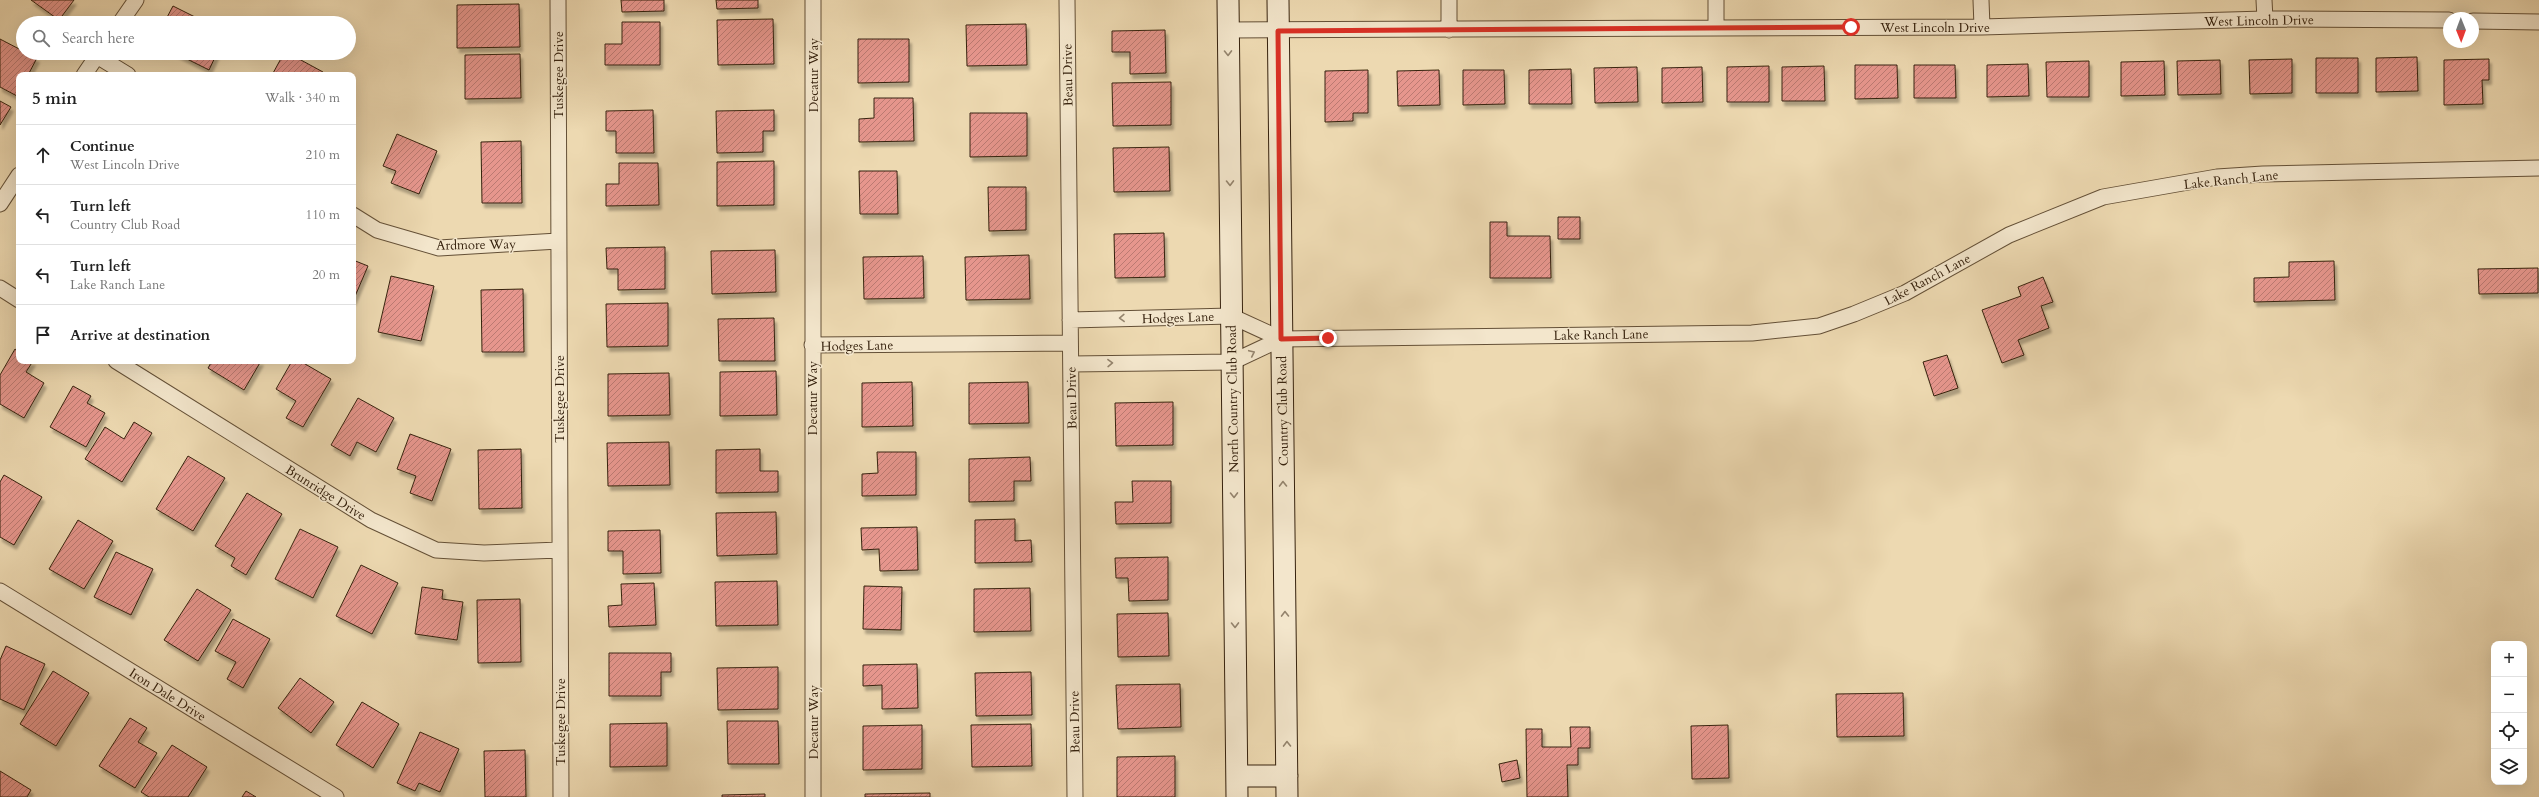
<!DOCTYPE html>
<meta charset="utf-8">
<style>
:root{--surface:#fff;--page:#f2f2f2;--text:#222;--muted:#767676;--line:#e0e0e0}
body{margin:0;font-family:Cardo,serif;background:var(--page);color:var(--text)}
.controls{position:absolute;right:12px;bottom:12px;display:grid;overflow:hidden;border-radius:8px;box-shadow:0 4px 16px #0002}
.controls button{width:36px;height:36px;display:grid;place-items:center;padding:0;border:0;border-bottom:1px solid var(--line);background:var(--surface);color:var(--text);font:20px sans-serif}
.compass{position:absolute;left:2443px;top:12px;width:36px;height:36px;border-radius:50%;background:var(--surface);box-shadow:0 4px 16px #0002;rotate:179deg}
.stop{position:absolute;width:12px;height:12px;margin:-9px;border:3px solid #d93025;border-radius:50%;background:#fff}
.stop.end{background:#d93025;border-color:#fff;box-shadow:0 1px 4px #0008}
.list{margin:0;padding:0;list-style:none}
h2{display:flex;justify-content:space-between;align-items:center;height:52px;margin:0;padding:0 16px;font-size:17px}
h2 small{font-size:13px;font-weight:400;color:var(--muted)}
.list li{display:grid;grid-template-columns:26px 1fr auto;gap:12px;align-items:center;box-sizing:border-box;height:60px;padding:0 16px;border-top:1px solid var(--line)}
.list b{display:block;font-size:15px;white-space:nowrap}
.list p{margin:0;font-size:13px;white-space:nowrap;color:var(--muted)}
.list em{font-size:13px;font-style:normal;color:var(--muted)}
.icon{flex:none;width:22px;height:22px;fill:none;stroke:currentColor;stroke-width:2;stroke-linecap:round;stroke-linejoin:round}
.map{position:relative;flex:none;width:2539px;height:797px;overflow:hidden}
.search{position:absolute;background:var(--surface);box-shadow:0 4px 16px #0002;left:16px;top:16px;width:340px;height:44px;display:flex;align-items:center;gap:10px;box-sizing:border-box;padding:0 14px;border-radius:22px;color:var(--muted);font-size:15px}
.panel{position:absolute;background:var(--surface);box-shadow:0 4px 16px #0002;left:16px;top:72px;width:340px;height:292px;border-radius:8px}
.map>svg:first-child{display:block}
</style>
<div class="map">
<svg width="2539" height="797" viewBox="0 0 2539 797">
<defs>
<pattern id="building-hatch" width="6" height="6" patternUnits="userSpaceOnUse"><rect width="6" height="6" fill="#e6968d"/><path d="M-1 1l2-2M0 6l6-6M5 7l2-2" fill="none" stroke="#bb7a72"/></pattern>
<filter id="shadow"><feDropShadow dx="2.5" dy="4.5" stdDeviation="1" flood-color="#0004"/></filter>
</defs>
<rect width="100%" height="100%" fill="#edd9b1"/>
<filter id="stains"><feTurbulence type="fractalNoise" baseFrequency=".005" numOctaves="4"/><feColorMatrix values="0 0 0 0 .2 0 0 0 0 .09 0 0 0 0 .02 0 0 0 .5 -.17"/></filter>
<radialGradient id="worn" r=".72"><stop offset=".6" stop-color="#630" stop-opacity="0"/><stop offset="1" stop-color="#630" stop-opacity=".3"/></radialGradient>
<path fill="url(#building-hatch)" stroke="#36220e" filter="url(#shadow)" d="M31,0H74L59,20Z
M621,0H664V11L622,12Z
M716,0H758V8L717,9Z
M519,4L520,47L457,48V5Z
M173,6L207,23H164Z
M773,19L774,64L718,65L717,20Z
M622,22H660V65H605V44H622Z
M1026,24L1027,65L967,66L966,25Z
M1165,30L1166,73L1130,74V52H1112V31Z
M0,39L23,51V53L37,58L28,75H19V91L17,96L0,87Z
M858,39H909V82L858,83Z
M175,53H217L209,70Z
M284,53H288L323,72L321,75H272Z
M520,54L521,98L465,99V55Z
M2417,57L2418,91L2376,92V58Z
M2316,58H2358V93H2316Z
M2292,59V93L2250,94L2249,60Z
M2489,59V80H2482L2483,104L2444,105V60Z
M2220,60L2221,94L2178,95L2177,61Z
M2089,61V97H2047L2046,62Z
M2164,61L2165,95L2121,96V62Z
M2028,64L2029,96L1987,97V65Z
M1855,65H1897L1898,98L1855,99Z
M1914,65H1955L1956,98H1914Z
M1769,66V102H1727V67Z
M1824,66L1825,101H1782V67Z
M1637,67L1638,102L1595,103L1594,68Z
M1702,67L1703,102L1662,103V68Z
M1571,69L1572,104H1529V70Z
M1368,70V113H1353V121L1325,122V71Z
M1439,70L1440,105L1398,106L1397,71Z
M1463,70H1504L1505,104L1463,105Z
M1171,82V125L1113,126L1112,83Z
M874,98H913L914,141L859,142V119L874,118Z
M0,101L11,107L0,125Z
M653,110L654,153H616V131H606V111Z
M774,110V131H763V152L717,153L716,111Z
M970,113H1027V156L970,157Z
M397,134L437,151L419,194L391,183L396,171L383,166Z
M521,141L522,203H482L481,142Z
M1169,147L1170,191L1114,192L1113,148Z
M774,161V205L717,206V162Z
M619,163H658L659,205L606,206V184H619Z
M859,171H897L898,214H860Z
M988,187H1026V230L989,231Z
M1558,217H1580V239H1558Z
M1490,222H1507V236H1550L1551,278H1490Z
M1164,233L1165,277L1115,278L1114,234Z
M665,247V289L618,290V269H607L606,248Z
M775,250L776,292L712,294L711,251Z
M1029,255L1030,299L966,300L965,257Z
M923,256L924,298L864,299L863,257Z
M353,260L368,266L353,301Z
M2334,261L2335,300L2254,302V278L2289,277V262Z
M2538,268V293L2479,294L2478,269Z
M391,276L434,286L421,341L378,332Z
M2043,277L2053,302L2041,306L2049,328L2018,340L2024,355L2002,363L1982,310L2021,296L2018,287Z
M523,289L524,352H482L481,290Z
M668,303V346L607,347L606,304Z
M774,318L775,361H719L718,319Z
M15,349L19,352V361H33L26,372L44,383L24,418L0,404V375Z
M1947,355L1958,388L1934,396L1923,362Z
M212,361H261L244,390L208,368Z
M292,361H300L331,379L303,427L286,418L296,401L276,389Z
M776,371L777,415L720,416V372Z
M669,373L670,415L608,416V374Z
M912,382L913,426L862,427V383Z
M1028,382L1029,423L969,424V383Z
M73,386L91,396L87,403L105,413L86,447L50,427Z
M358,398L394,418L376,452L357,442L350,456L331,445Z
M1173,402V445L1116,446L1115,403Z
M134,422L152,433L122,482L85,459L105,427L124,439Z
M410,434L451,449L432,501L410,493L416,476L397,469Z
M669,442L670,485L608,486L607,443Z
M521,449L522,508L479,509L478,450Z
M760,449V471H778V492L716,493V450Z
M877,452H916V495L862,496V474L878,473Z
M188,456L225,478L193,531L156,509Z
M1030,457L1031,481H1014V501L969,502V459Z
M4,475L42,497L14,545L0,537V482Z
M1132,481H1171V523L1116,524L1115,502H1133Z
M247,493L282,514L246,575L231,566L235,558L215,546Z
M776,512L777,554L717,556L716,513Z
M1015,519V541L1031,540L1032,562L975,563V520Z
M78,520L113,541L84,589L49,569Z
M917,527L918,570L880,571L879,549L862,550L861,528Z
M300,529L338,547L313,598L275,579Z
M660,530L661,573L623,574V551H608V531Z
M116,552L153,569L131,615L94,597Z
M1168,557V600L1129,601L1128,578H1116L1115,558Z
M361,565L398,583L372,634L336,616Z
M777,581L778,625L716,626L715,582Z
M654,583L656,625L609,627L608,606L622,605L621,584Z
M864,586L902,587L901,630L863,629Z
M422,587L443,590L442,599L463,602L457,640L415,634Z
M1030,588L1031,631L974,632V589Z
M197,589L231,610L198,661L164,640Z
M520,599L521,662L478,663L477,600Z
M1168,613L1169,656L1118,657L1117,614Z
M233,619L270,639L243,688L227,679L236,662L215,651Z
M6,646L45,664L24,710L0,699V660Z
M609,653H671V672H661V696H609Z
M917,664L918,708L882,709V685L863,686V665Z
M778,667V709L718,710L717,668Z
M53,671L89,693L56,746L20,724Z
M1031,672L1032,715L976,716L975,673Z
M300,678L334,702L311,733L278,708Z
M1180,684L1181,727L1118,729L1116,685Z
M1903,693L1904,736L1837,737L1836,694Z
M362,702L399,724L373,768L336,745Z
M130,718L147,728L138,742L157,753L135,788L99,766Z
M727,721H778L779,764H728Z
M667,723V766L610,767V724Z
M1031,724L1032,766L972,767L971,725Z
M922,725V769L863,770V726Z
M1728,725L1729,778L1692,779L1691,726Z
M1570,727H1590V748H1578V765H1567L1568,797H1527L1526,729H1542V747H1571Z
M420,732L459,749L440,792L419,783L415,791L397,783Z
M172,745L207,767L188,797H149L141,792Z
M525,750L526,797H485L484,751Z
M1175,756V797H1117V757Z
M1517,760L1520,778L1502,782L1499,764Z
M0,771L31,790L27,797H0Z
M246,791L256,797H242Z
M930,793V797H865V794Z
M765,794V797H722V795Z"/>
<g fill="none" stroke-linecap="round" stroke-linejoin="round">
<g stroke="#645037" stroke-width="17">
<path id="minor" d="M558,0L561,797
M813,0V797
M1067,0L1075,797
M1981,0L1982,27
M2264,0L2265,19
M2473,21L2539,22
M120,23L136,0
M1716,27V0
M1228,30L1982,27L2265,19L2449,20
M1449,30V0
M97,56L128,75
M84,75L99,53
M0,204L19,175
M353,215L377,230L439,248L558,241
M0,288L19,300
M1070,320L1231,316L1281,339L1232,362L1071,364
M1281,339L1752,333L1819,326L1854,314L1905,293L2009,235L2103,197L2217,177L2263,174L2539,168
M812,345L1070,343
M116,361L371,520L436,550L484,553L559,550
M0,591L336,797"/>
</g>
<g stroke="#36220e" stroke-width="23">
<path id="secondary" d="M1228,0L1237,797
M1278,0L1287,797
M1237,776H1287"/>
</g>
<use href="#minor" stroke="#f3e6cc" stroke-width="15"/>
<use href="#secondary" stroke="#f3e6cc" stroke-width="21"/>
</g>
<defs><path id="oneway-chevron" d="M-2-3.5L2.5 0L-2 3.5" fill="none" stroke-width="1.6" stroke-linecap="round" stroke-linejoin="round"/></defs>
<g stroke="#94846d">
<use href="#oneway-chevron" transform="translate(1228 53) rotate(89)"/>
<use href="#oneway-chevron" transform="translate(1230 183) rotate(89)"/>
<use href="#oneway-chevron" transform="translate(1122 318) rotate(178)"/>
<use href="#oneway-chevron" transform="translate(1252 353) rotate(-25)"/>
<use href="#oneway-chevron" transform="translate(1110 363) rotate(-1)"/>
<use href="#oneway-chevron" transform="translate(1283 484) rotate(-91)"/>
<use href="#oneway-chevron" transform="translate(1234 495) rotate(89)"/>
<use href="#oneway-chevron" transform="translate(1285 614) rotate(-91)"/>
<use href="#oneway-chevron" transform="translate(1235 625) rotate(89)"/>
<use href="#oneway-chevron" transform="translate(1287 744) rotate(-91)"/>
</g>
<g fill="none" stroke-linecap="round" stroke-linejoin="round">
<path stroke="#d93025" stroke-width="5" d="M1328,338L1281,339L1278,31L1851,27"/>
</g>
<g text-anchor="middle" stroke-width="3" stroke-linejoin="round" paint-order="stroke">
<g font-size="13" fill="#36220e" stroke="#f3e6cc">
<text transform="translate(2259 20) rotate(-1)" y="5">West Lincoln Drive</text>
<text x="1935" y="32">West Lincoln Drive</text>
<text transform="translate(558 75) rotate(-90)" y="5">Tuskegee Drive</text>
<text transform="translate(813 75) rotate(-90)" y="5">Decatur Way</text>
<text transform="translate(1067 75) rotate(-91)" y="5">Beau Drive</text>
<text transform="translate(2231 179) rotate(-6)" y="5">Lake Ranch Lane</text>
<text transform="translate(476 244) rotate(-1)" y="5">Ardmore Way</text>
<text transform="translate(1927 279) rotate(-28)" y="5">Lake Ranch Lane</text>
<text transform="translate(1178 317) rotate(-2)" y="5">Hodges Lane</text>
<text transform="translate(1601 334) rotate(-1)" y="5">Lake Ranch Lane</text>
<text transform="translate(857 345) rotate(-1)" y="5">Hodges Lane</text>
<text transform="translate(812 398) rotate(-90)" y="5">Decatur Way</text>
<text transform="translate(1071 398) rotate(-91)" y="5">Beau Drive</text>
<text transform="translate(559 399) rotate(-90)" y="5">Tuskegee Drive</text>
<text transform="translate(1232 399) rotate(-91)" y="5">North Country Club Road</text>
<text transform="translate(1282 411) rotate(-91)" y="5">Country Club Road</text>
<text transform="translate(326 492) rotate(32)" y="5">Brunridge Drive</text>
<text transform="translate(168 694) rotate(32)" y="5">Iron Dale Drive</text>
<text transform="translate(560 722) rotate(-90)" y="5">Tuskegee Drive</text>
<text transform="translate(813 722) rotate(-90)" y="5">Decatur Way</text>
<text transform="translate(1074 722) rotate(-91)" y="5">Beau Drive</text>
</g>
</g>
<rect width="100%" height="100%" filter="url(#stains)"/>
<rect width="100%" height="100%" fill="url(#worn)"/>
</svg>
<div class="controls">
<button>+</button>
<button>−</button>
<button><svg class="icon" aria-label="locate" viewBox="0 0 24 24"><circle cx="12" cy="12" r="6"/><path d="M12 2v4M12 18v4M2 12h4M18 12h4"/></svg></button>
<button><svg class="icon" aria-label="layers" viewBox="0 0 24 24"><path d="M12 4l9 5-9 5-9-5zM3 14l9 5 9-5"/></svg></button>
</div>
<svg class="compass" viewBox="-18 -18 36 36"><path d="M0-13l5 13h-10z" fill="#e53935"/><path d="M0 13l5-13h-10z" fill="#767676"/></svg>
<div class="stop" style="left:1851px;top:27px"></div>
<div class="stop end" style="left:1328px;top:338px"></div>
<div class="search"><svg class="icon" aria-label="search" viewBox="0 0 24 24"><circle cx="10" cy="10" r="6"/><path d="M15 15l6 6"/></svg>Search here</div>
<section class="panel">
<h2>5 min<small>Walk · 340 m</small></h2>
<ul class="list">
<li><svg class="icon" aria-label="ahead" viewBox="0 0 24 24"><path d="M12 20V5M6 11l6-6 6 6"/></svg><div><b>Continue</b><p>West Lincoln Drive</p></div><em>210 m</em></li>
<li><svg class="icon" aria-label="left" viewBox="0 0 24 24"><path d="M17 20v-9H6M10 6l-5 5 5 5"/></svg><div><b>Turn left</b><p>Country Club Road</p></div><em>110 m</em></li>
<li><svg class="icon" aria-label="left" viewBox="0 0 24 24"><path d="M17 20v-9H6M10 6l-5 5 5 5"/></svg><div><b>Turn left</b><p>Lake Ranch Lane</p></div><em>20 m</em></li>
<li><svg class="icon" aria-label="arrive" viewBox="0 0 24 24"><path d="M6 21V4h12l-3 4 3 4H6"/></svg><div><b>Arrive at destination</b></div></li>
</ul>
</section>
</div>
